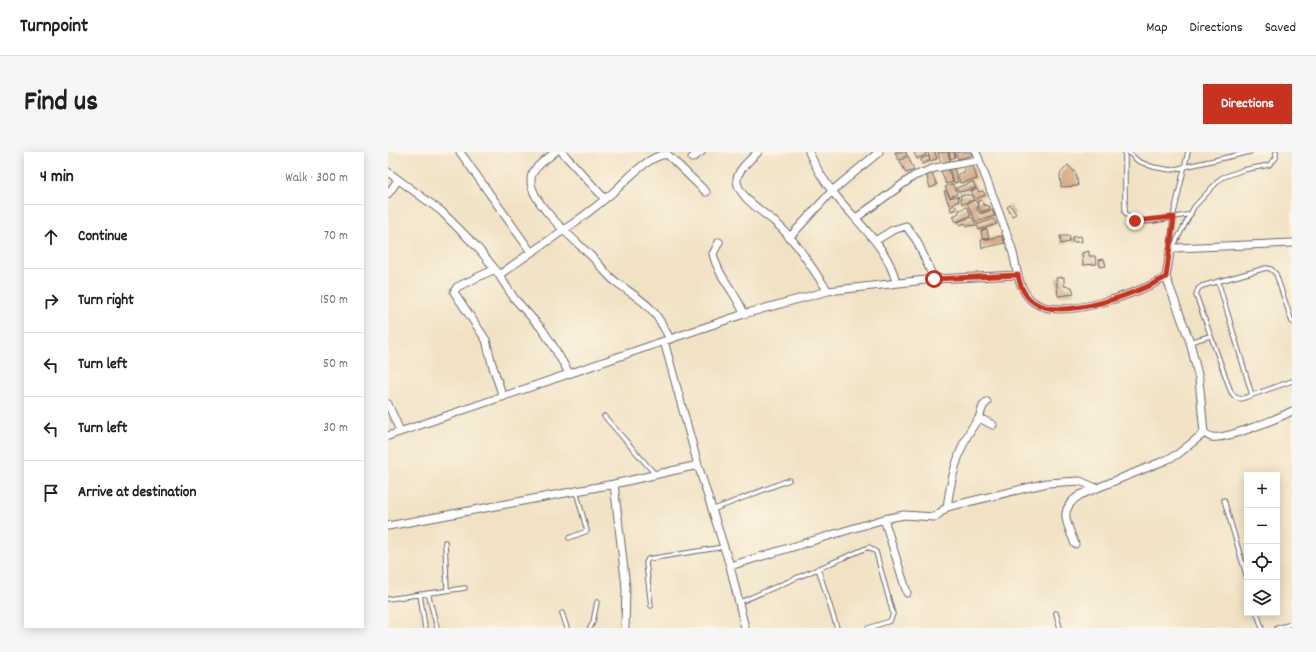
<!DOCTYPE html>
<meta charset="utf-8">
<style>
:root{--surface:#fff;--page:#f6f6f6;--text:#202124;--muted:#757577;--line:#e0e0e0;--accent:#c8321e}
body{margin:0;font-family:Dekko,sans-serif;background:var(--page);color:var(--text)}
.controls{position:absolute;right:12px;bottom:12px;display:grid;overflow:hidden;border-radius:0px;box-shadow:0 2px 10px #0003}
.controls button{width:36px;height:36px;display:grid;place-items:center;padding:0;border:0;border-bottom:1px solid var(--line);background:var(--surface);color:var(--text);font:20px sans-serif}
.stop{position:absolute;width:12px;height:12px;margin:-9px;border:3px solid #c8321e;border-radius:50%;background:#fff}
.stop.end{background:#c8321e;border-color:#fff;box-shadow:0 1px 4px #0008}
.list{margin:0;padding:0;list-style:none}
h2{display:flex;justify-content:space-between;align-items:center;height:52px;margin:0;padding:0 16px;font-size:17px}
h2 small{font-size:13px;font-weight:400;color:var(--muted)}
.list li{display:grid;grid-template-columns:26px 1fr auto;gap:12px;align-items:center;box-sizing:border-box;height:64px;padding:0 16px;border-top:1px solid var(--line)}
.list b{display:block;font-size:15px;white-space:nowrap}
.list em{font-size:13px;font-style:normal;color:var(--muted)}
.icon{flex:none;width:22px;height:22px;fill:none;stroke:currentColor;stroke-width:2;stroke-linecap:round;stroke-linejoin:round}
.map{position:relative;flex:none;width:904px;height:476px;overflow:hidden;border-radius:0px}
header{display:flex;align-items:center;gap:24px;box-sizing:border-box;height:56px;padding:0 20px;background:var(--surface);border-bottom:1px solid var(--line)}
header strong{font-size:19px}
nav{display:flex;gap:22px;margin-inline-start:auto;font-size:14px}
.intro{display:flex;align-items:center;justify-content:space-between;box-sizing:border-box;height:96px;padding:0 24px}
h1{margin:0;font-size:28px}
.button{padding:10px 18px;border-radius:0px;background:var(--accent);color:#fff;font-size:14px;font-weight:700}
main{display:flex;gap:24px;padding:0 24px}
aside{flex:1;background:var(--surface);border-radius:0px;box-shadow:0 2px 10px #0003}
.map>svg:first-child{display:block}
</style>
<header>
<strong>Turnpoint</strong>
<nav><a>Map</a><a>Directions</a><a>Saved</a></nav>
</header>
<div class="intro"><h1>Find us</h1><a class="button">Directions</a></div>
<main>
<aside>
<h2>4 min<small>Walk · 300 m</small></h2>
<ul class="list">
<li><svg class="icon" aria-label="ahead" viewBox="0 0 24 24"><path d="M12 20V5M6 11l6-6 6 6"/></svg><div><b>Continue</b></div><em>70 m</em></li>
<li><svg class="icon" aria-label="right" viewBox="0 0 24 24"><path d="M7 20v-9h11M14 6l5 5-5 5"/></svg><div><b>Turn right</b></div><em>150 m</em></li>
<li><svg class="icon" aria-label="left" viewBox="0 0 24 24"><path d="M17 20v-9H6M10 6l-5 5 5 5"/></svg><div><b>Turn left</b></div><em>50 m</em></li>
<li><svg class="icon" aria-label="left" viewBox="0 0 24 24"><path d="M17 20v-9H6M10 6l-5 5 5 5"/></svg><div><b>Turn left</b></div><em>30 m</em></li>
<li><svg class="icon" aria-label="arrive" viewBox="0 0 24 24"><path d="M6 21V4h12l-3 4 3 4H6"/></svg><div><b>Arrive at destination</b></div></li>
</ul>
</aside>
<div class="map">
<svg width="904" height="476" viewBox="0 0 904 476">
<rect width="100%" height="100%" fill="#fcf5e5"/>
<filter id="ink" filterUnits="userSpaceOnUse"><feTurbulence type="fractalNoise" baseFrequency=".025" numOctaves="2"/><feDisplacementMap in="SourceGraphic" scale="8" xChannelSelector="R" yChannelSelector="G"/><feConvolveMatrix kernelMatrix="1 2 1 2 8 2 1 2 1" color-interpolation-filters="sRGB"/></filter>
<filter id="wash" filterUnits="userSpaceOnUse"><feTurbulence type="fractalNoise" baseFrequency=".012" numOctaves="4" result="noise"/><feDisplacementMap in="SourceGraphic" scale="16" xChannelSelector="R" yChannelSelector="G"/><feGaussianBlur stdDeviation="0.9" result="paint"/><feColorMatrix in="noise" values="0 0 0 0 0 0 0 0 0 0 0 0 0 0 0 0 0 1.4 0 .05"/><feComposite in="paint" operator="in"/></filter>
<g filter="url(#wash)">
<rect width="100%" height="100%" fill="#f1e2c4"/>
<g id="blocks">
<path fill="#d3a981" d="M507,0H518L519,3L510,8Z
M529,0H538V3L529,7L526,1Z
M540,0H547L549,7L542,9Z
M550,0H560L562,9L553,11Z
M561,0H566L567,5L563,7Z
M567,0H583L584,3L570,7Z
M520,4L526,18L518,21L512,9Z
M541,4L542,9L534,12L533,7Z
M576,13H585L589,27L572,31L570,22L576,20Z
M680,13L688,21L690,34L673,35L672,22Z
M566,15L570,30L566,31L561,16Z
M559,16L565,30L558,32L553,18Z
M543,19L549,33L542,36L538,21Z
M585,30L588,36L571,40L568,36Z
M565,32L569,42L562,45L557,35Z
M589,37L591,40L595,39L597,43L588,47L583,39Z
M556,39H558L562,46L570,44L571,49L561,53Z
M572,43H583L586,48L574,52Z
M587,48L590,53L589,57L592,62L604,58L607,64L588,70L579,51Z
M593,48L596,53L601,54L602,57L593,60L589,50Z
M567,53L569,57L563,59L562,55Z
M622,53L628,62L624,64L619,55Z
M579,55L583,63L568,70L565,64L571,61V58Z
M583,65L588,73L579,74L577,71L572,73L570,70Z
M606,67L609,72L591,78L589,73Z
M599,77L601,87L594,86L593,79Z
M614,84L617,91L594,96L593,88Z
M672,84H682L681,90L673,92Z
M693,84L694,90H684V85Z
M701,99V104H707L709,112L695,113L694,101Z
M716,107L718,114L712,115L711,108Z
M676,125V134L684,135L686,142L670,144L668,126Z"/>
</g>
</g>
<g filter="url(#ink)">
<use href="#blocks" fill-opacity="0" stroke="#6a656b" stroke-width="1"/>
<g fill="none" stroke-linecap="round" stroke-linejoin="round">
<g stroke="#6a656b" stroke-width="5.5">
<path id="lane" d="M737,0V60C739,64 742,67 746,69C756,73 791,64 803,62
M740,0L750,9L765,15L783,18L862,0
M785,95L806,55L833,26L855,18L881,13L888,6V0
M782,99L785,65L800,0
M830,129L864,243
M904,170L888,122L883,117L878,116L814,134L810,137L808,143L843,240L847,245L853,247L904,229
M802,190L822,184
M216,264L267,322
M836,348L859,426
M324,358L401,328
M181,386L199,379L188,339
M57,390L59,438
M430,416L449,476
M40,441L49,476
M32,442L37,476
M0,447L77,436
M352,450L481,395L488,400L505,462L502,469L480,476
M263,454L258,411L260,407L336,395
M174,461L179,476
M668,461L672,476
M869,461L874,476
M202,476L205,470L209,450
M889,476L904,472"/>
</g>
<g stroke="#6a656b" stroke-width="9">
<path id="street" d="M72,0L143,100
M167,0C158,8 142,17 143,29C143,52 187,88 203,104C212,112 218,123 228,130C240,139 252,146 262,156C271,165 276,176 282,187
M174,0L217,47
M370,0C363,7 348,19 349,29C350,45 378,62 388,71C409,89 424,117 440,139
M421,0C427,14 435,28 445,40C467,69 499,93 508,130
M588,0C600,31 612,63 623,94C629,112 628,134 643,148C669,172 752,141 778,125
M304,6L313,0
M0,20L53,59L89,95L107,117L126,146L154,177L164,192L181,221
M0,42L10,28
M468,66L526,24L547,16L591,8
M401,86L444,39L491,0
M487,89L505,78L518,74L529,89L546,127
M331,90L325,102C330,125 348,140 356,162
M107,117L69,135L66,140L98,188L104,212L115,245
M111,123C151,94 193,69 230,36C240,26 265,0 280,3L318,40
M276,189L310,313L342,414L357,476
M0,252L12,279
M591,266L595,254L599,250
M816,281L811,227L802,190L778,125L782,100L787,96L904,91
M816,281C818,282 822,285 824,285C837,288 891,266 904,259
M0,284L282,187L356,162L440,139L546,127L630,123
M226,332L238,435L237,476
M559,355L659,331L692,329L708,336
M496,367L519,441
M0,374L226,332L310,313
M687,392C679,371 669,358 692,343L778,308L790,302L816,281
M342,414L496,367L516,363L547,365L559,355C563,326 572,289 591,266L605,273"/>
</g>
<use href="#lane" stroke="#fff" stroke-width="3.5"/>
<use href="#street" stroke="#fff" stroke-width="7"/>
</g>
</g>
<g fill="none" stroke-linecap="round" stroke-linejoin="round" filter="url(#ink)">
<path stroke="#c8321e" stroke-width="5" d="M546,127L630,123C632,134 637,145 647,151C676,169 751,141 778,125L786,65L747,69"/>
</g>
</svg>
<div class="controls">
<button>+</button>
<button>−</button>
<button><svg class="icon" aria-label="locate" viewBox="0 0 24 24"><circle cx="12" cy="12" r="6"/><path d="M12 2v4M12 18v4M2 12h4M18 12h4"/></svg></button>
<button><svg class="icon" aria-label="layers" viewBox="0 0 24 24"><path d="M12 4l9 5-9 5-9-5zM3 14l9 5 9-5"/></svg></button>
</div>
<div class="stop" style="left:546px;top:127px"></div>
<div class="stop end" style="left:747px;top:69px"></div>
</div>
</main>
